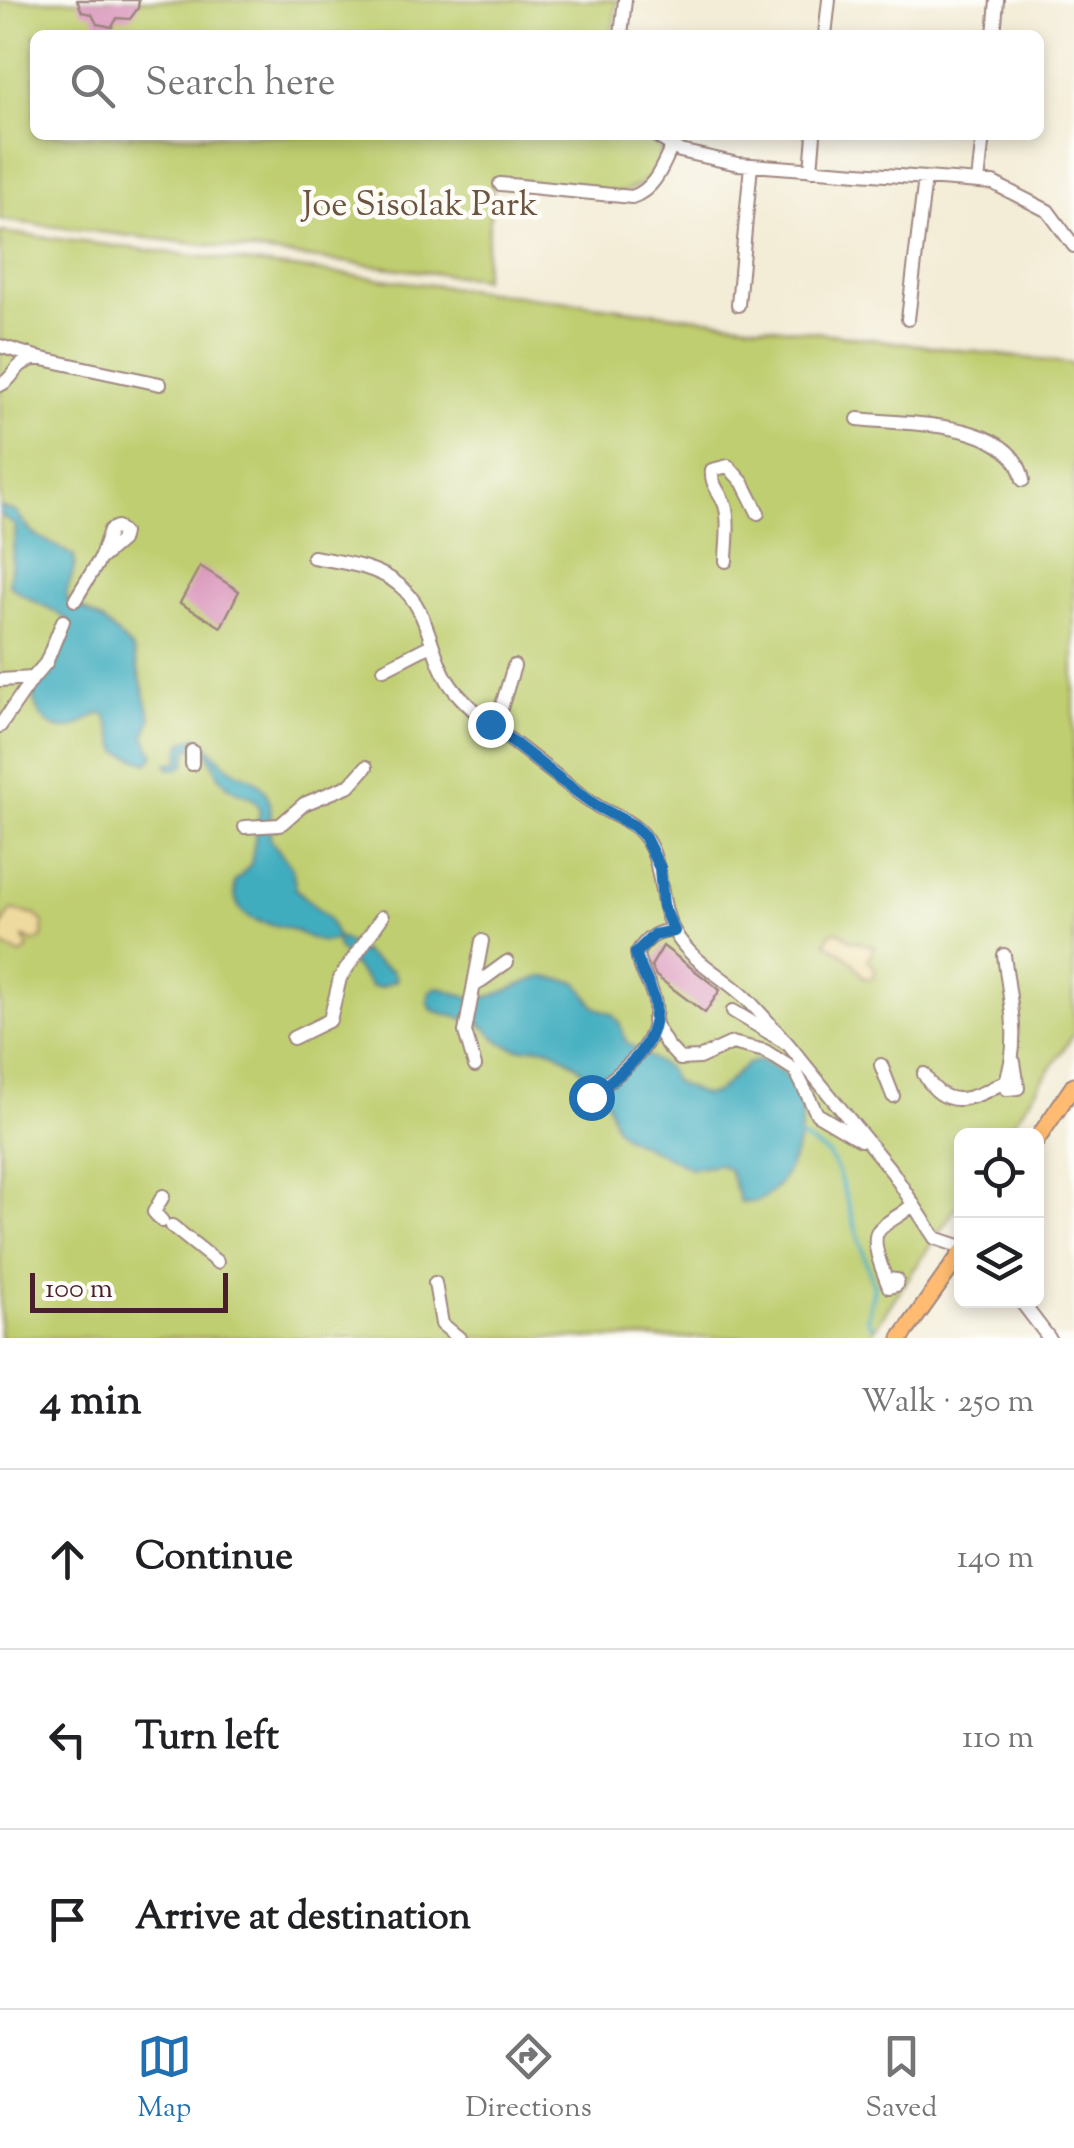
<!DOCTYPE html>
<meta charset="utf-8">
<style>
:root{--surface:#fff;--page:#f2f2f2;--text:#202124;--muted:#757577;--line:#e0e0e0;--accent:#1f6fb2}
body{margin:0;font-family:"Sorts Mill Goudy",serif;background:var(--page);color:var(--text)}
.controls{position:absolute;right:30px;bottom:30px;display:grid;overflow:hidden;border-radius:15px;box-shadow:0 5px 15px #0003}
.controls button{width:90px;height:90px;display:grid;place-items:center;padding:0;border:0;border-bottom:2px solid var(--line);background:var(--surface);color:var(--text);font:50px sans-serif}
.scale{position:absolute;left:30px;bottom:25px;width:198px;box-sizing:border-box;padding-left:10px;border:5px solid #4a1f2b;border-top:0;font-size:28px;line-height:35px;white-space:nowrap;color:#4a1f2b;-webkit-text-stroke:8px #fdfcf7;paint-order:stroke}
.stop{position:absolute;width:30px;height:30px;margin:-22px;border:8px solid #1f6fb2;border-radius:50%;background:#fff}
.stop.end{background:#1f6fb2;border-color:#fff;box-shadow:0 2px 10px #0008}
.list{margin:0;padding:0;list-style:none}
h2{display:flex;justify-content:space-between;align-items:center;height:130px;margin:0;padding:0 40px;font-size:42px}
h2 small{font-size:32px;font-weight:400;color:var(--muted)}
.list li{display:grid;grid-template-columns:65px 1fr auto;gap:30px;align-items:center;box-sizing:border-box;height:180px;padding:0 40px;border-top:2px solid var(--line)}
.list b{display:block;font-size:38px;white-space:nowrap}
.list em{font-size:32px;font-style:normal;color:var(--muted)}
.icon{flex:none;width:55px;height:55px;fill:none;stroke:currentColor;stroke-width:2;stroke-linecap:round;stroke-linejoin:round}
.map{position:relative;flex:none;width:1074px;height:1338px;overflow:hidden}
.search{position:absolute;background:var(--surface);box-shadow:0 5px 15px #0003;left:30px;right:30px;top:30px;height:110px;display:flex;align-items:center;gap:25px;box-sizing:border-box;padding:0 35px;border-radius:15px;color:var(--muted);font-size:38px}
.sheet{height:670px;background:var(--surface)}
nav{display:flex;justify-content:space-around;align-items:center;box-sizing:border-box;height:140px;border-top:2px solid var(--line);background:var(--surface);font-size:28px;color:var(--muted)}
nav a{display:grid;justify-items:center;gap:5px}
nav .on{color:var(--accent)}
.map>svg:first-child{display:block}
</style>
<div class="map">
<svg width="1074" height="1338" viewBox="0 0 1074 1338">
<rect width="100%" height="100%" fill="#fdfcf7"/>
<filter id="ink" filterUnits="userSpaceOnUse"><feTurbulence type="fractalNoise" baseFrequency=".01" numOctaves="2"/><feDisplacementMap in="SourceGraphic" scale="20" xChannelSelector="R" yChannelSelector="G"/><feConvolveMatrix kernelMatrix="1 2 1 2 8 2 1 2 1" color-interpolation-filters="sRGB"/></filter>
<filter id="wash" filterUnits="userSpaceOnUse"><feTurbulence type="fractalNoise" baseFrequency=".0048" numOctaves="4" result="noise"/><feDisplacementMap in="SourceGraphic" scale="40" xChannelSelector="R" yChannelSelector="G"/><feGaussianBlur stdDeviation="2.25" result="paint"/><feColorMatrix in="noise" values="0 0 0 0 0 0 0 0 0 0 0 0 0 0 0 0 0 1.4 0 .05"/><feComposite in="paint" operator="in"/></filter>
<g filter="url(#wash)">
<rect width="100%" height="100%" fill="#f3ecd6"/>
<path fill="#bfce70" stroke="#84764e" stroke-width="2.5" d="M0,0H617L612,35H35V135H644L661,150C661,174 639,189 618,193L494,179L483,279L0,220Z
M0,232L1074,364V1034L1005,1135L962,1136L961,1200L868,1338H0Z"/>
<path fill="#eeda9e" stroke="#9c7c64" stroke-width="2.5" d="M12,910L35,915L43,922V937L35,942L24,938L28,948L21,955L0,944V928Z
M839,931L850,940L874,946L868,960L875,968L873,978H864L851,960L826,942L832,932Z"/>
<path fill="#41adbf" stroke="#466675" stroke-width="2.5" d="M0,507L16,512L32,533L74,556C77,573 67,582 66,599L104,622L133,650L151,719L145,736L154,755L148,763L119,752L106,715L98,714C91,717 83,723 77,726C52,737 34,714 33,692L56,657L70,623C52,605 29,603 9,584L16,526L0,515Z
M197,737C210,744 215,756 226,765C235,773 245,774 254,780C276,793 270,819 270,839L292,868L296,889L328,918L337,937C358,946 372,962 393,971L397,980L380,987H372L338,948L336,939C318,947 306,934 290,929C263,921 231,923 235,882L251,864L260,809C253,794 247,797 235,791C219,782 214,765 207,750L192,747L187,750L185,764L180,768L169,769L167,763L179,762L182,743Z
M544,977L577,982L595,1007L612,1014L620,1024L626,1042L668,1069L674,1082L704,1095L716,1093L747,1064L760,1060C770,1066 786,1072 793,1081C818,1115 786,1212 740,1202L729,1170L719,1164L691,1168L624,1136L615,1126L601,1081H592C580,1067 558,1048 539,1047C531,1046 524,1051 515,1048C493,1042 491,1028 477,1022C461,1017 446,1016 431,1009L428,1000L430,991L437,987C450,990 466,999 478,998C498,998 522,981 544,977Z"/>
<g fill="none" stroke-linecap="round" stroke-linejoin="round">
<path stroke="#41adbf" stroke-width="4" d="M800,1137L828,1154L838,1172L874,1287L867,1319L872,1326"/>
</g>
<g id="blocks">
<path fill="#da95bc" d="M77,0H139L138,8L130,19L117,18L112,27L97,24L92,14L82,12Z
M200,566L239,591L221,627L180,603Z
M663,946L720,990L705,1013L656,976L651,966Z"/>
</g>
</g>
<g filter="url(#ink)">
<use href="#blocks" fill-opacity="0" stroke="#9e8680" stroke-width="2.5"/>
<g fill="none" stroke-linecap="round" stroke-linejoin="round">
<g stroke="#9e8680" stroke-width="16">
<path id="minor" d="M621,35L625,0
M825,35L829,0
M994,35L997,0
M655,135L680,151L738,164L993,183L1048,211L1074,246
M811,170L814,135
M978,182L983,135
M500,184L632,197C655,189 662,167 672,146
M738,305L751,165
M908,319L925,178
M0,346L36,357
M0,385C18,377 9,365 38,358L160,384
M858,419C906,425 1012,419 1023,480
M313,557C341,562 377,566 399,585C432,611 429,660 455,691C478,718 509,738 536,760C556,775 575,792 597,806C612,815 630,820 642,834C666,862 656,901 675,933C692,962 723,976 747,999C761,1013 774,1029 788,1044
M726,561C726,545 730,525 726,509C723,494 710,486 712,470L728,466L743,483L758,513
M75,600L100,559L121,541L123,533L117,527L110,530L100,559
M384,669L431,645
M0,680L33,678L46,663L63,621
M0,726L33,678
M495,728L514,666
M192,751V764
M245,827L280,825L304,804L350,785L366,767
M474,986L507,962
M733,1011L788,1044L893,1173L935,1238L962,1247
M653,1021L667,1045L680,1059L699,1058L732,1043L765,1051L795,1070L817,1114L861,1140
M293,1038L330,1020L340,978L382,917
M881,1065L893,1096
M475,1066L465,1032L482,941
M924,1074C946,1114 974,1098 1006,1081C1021,1039 1009,998 1004,955
M1006,1081L1007,1089L1018,1088L1014,1062
M586,1102C614,1073 660,1053 655,1004C653,986 639,972 637,953C645,940 657,930 674,931
M162,1221L154,1212L163,1196
M172,1226L217,1262
M886,1279L897,1280L896,1285L889,1287C884,1274 869,1241 879,1230C888,1220 903,1215 913,1204
M435,1283L442,1324L459,1338
M1020,1300L1049,1338"/>
</g>
<g stroke="#9e8680" stroke-width="19">
<path id="major" d="M1036,1141L1074,1085
M901,1338L962,1252"/>
</g>
<use href="#minor" stroke="#fff" stroke-width="12"/>
<use href="#major" stroke="#febb71" stroke-width="15"/>
</g>
</g>
<g fill="none" stroke-linecap="round" stroke-linejoin="round" filter="url(#ink)">
<path stroke="#1f6fb2" stroke-width="12" d="M490,724L561,780L595,805L634,826L644,836L660,868L663,906L674,931L654,935L636,953C639,972 653,986 655,1005C659,1049 620,1073 591,1097"/>
</g>
<g text-anchor="middle" stroke-width="9" stroke-linejoin="round" paint-order="stroke">
<g font-size="35" fill="#6d5440" stroke="#fdfcf7">
<text x="420" y="215">Joe Sisolak Park</text>
</g>
</g>
</svg>
<div class="controls">
<button><svg class="icon" aria-label="locate" viewBox="0 0 24 24"><circle cx="12" cy="12" r="6"/><path d="M12 2v4M12 18v4M2 12h4M18 12h4"/></svg></button>
<button><svg class="icon" aria-label="layers" viewBox="0 0 24 24"><path d="M12 4l9 5-9 5-9-5zM3 14l9 5 9-5"/></svg></button>
</div>
<div class="scale">100 m</div>
<div class="stop" style="left:591px;top:1097px"></div>
<div class="stop end" style="left:490px;top:724px"></div>
<div class="search"><svg class="icon" aria-label="search" viewBox="0 0 24 24"><circle cx="10" cy="10" r="6"/><path d="M15 15l6 6"/></svg>Search here</div>
</div>
<section class="sheet">
<h2>4 min<small>Walk · 250 m</small></h2>
<ul class="list">
<li><svg class="icon" aria-label="ahead" viewBox="0 0 24 24"><path d="M12 20V5M6 11l6-6 6 6"/></svg><div><b>Continue</b></div><em>140 m</em></li>
<li><svg class="icon" aria-label="left" viewBox="0 0 24 24"><path d="M17 20v-9H6M10 6l-5 5 5 5"/></svg><div><b>Turn left</b></div><em>110 m</em></li>
<li><svg class="icon" aria-label="arrive" viewBox="0 0 24 24"><path d="M6 21V4h12l-3 4 3 4H6"/></svg><div><b>Arrive at destination</b></div></li>
</ul>
</section>
<nav>
<a class="on"><svg class="icon" aria-label="map" viewBox="0 0 24 24"><path d="M3 6l6-2 6 2 6-2v14l-6 2-6-2-6 2zM9 4v14M15 6v14"/></svg>Map</a>
<a><svg class="icon" aria-label="directions" viewBox="0 0 24 24"><path d="M12 3l9 9-9 9-9-9zM9 14v-3h6M13 9l2 2-2 2"/></svg>Directions</a>
<a><svg class="icon" aria-label="saved" viewBox="0 0 24 24"><path d="M7 4h10v16l-5-4-5 4z"/></svg>Saved</a>
</nav>
